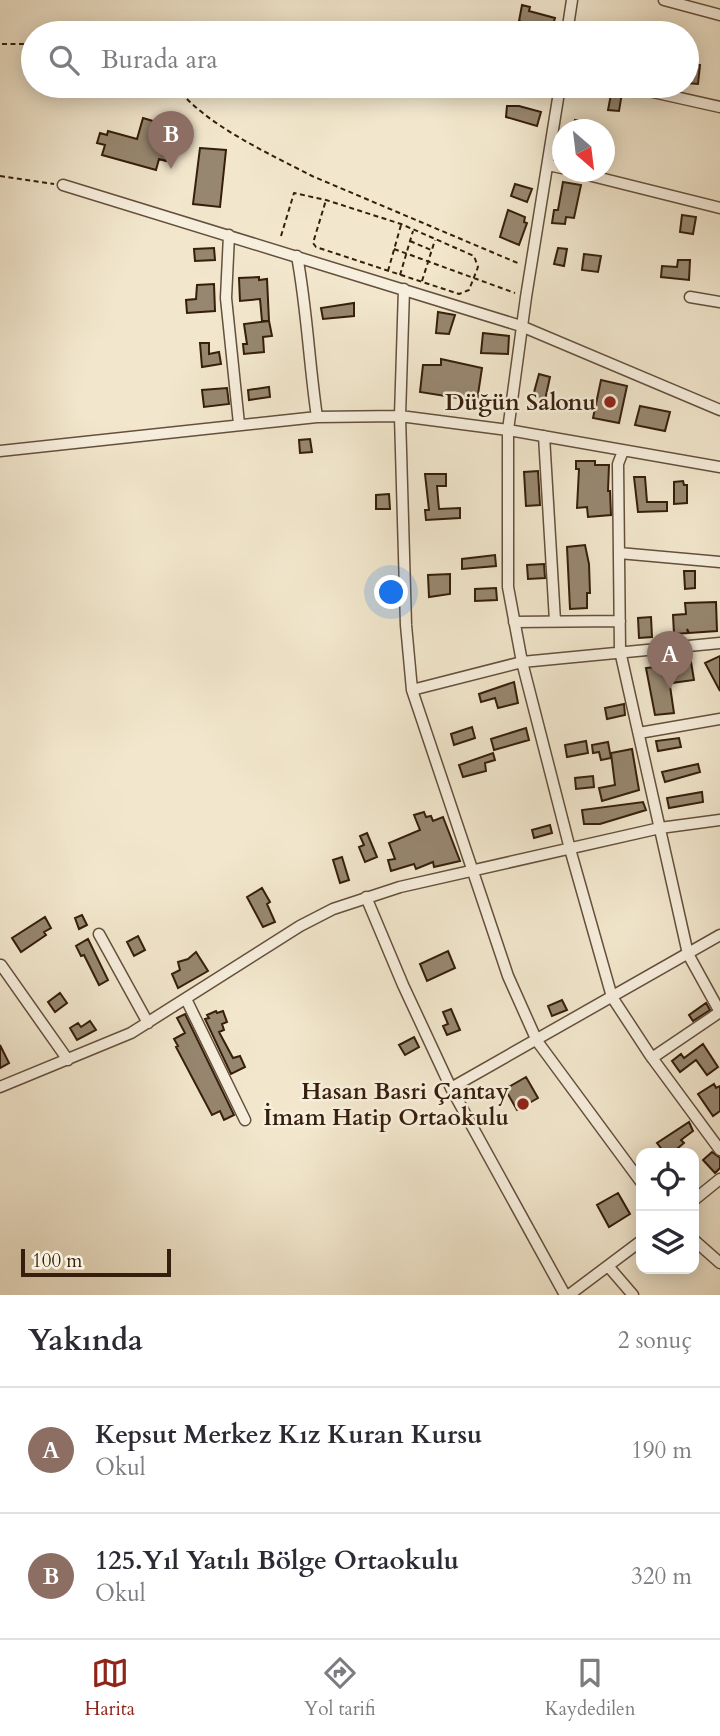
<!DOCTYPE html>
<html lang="tr">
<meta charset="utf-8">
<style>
:root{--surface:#fff;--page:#f7f7f7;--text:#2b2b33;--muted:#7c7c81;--line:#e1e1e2;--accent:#8f2418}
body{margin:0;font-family:Cardo,serif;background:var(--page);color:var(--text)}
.controls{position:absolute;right:21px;bottom:21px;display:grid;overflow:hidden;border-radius:14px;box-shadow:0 4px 18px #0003}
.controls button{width:63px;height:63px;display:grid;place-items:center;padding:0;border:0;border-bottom:2px solid var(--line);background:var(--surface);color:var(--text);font:35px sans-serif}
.compass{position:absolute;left:552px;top:119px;width:63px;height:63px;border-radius:50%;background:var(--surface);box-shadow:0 4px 18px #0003;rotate:152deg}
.scale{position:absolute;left:21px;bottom:18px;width:150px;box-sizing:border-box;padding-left:7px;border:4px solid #351e0b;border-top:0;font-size:19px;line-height:24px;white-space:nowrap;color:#351e0b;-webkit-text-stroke:5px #f7efde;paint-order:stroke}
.you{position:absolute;left:392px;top:593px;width:24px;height:24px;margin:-18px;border:5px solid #fff;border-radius:50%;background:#1a73e8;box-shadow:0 0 0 10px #1a73e833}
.badge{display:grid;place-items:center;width:46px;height:46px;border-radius:50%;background:var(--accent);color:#fff;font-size:23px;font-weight:700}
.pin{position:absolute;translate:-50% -58px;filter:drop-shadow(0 2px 4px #0008)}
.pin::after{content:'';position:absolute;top:37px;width:24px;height:21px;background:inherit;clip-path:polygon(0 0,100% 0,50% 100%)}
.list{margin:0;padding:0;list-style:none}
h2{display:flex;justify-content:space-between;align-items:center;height:91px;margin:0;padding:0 28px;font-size:30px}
h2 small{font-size:23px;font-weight:400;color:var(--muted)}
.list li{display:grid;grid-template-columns:46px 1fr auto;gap:21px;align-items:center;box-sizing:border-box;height:126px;padding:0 28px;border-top:2px solid var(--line)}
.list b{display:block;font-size:26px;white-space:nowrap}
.list p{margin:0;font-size:23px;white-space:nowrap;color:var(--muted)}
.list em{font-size:23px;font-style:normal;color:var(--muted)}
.icon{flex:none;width:38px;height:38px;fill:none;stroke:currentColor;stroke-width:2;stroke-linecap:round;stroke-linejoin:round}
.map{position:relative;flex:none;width:720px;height:1295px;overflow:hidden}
.search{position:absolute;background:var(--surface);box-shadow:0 4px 18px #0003;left:21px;right:21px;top:21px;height:77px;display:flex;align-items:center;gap:18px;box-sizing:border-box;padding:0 24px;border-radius:38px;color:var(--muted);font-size:26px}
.sheet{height:343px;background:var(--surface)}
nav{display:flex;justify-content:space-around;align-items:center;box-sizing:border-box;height:98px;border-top:2px solid var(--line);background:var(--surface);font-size:19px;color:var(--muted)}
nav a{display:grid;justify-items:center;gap:4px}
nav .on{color:var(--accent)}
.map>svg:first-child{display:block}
</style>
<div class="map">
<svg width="720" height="1295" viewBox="0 0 720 1295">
<rect width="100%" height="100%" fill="#f2e7cd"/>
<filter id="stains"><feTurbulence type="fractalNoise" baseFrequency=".00286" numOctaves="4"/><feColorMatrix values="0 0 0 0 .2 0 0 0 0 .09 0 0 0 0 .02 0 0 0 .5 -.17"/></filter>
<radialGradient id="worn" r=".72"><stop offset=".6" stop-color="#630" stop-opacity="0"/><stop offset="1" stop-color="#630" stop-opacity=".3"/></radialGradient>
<path fill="#978770" stroke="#351e0b" stroke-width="2" d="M522,5L530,7L529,11L555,18L551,31L519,21Z
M688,63L700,65L698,84L687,83Z
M516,86H544L541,95L516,89Z
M612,89L622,93L619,111L608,110Z
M507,106H519L541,112L537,126L506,117Z
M143,118L176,128L166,161L159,159L156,170L102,155L105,145L97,143L100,133L107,135L108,131L137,139Z
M575,120L601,127V130H572Z
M200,148L226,150L220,207L193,204Z
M563,182L581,185L574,218L566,217L565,224L552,223L554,210H558Z
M515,184L532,189L527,202L511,196Z
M508,210L525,217L524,222L527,223L519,245L500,237Z
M682,215L696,217L693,234L680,232Z
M214,248L215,260L195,261L194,249Z
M558,248L567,249L564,266L554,264Z
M584,254L601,256L598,272L582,270Z
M678,260H690L689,280L661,277L662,266L677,267Z
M259,277V280L267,279L269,321H262L260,299L240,301L239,278Z
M214,284L215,311L187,313L186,300L196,299L197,285Z
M354,303V316L323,319L321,308Z
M438,312L455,315L449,334L436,333Z
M269,321L272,336L263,337L264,352L244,354L243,344H247L244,324Z
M483,333L509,336L508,354L481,353Z
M200,343H209V354L219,352L221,364L202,367Z
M441,359L482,368L477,401L420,392L423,365H441Z
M539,374L550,377L543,409L530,407Z
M601,380L627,386L619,423L593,418Z
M269,387L270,397L249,400L248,390Z
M227,388L229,404L204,407L202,390Z
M640,406L670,412L665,431L635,425Z
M310,439L312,452L300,453L299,440Z
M576,461H595V465H609L608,491H610L611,515L588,517L587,507L577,508L579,469H576Z
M538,471L540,505L526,506L524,472Z
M425,474H446V486H437L439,509L460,508V518L426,520L425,510H429Z
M634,477H645L647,502H667V511L638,512Z
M683,481L684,485H687V503L674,504V482Z
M389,494L390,509H376V495Z
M585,545L589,564L590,593H587V608L570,609L567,547Z
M495,555L496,566L462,569V559Z
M544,564L545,578L528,579L527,565Z
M684,571H695V588L685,589Z
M450,574V594L429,597L428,575Z
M496,588L497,600L475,601V589Z
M716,602L717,631L689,633L687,629L688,633L674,634L673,615L686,614L685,603Z
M651,617L652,637L639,638L638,618Z
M720,656V691L705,663Z
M691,662L694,680L672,683L670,686L674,713L655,715L646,668Z
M514,682L518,703L498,708L495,698L481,702L479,694Z
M624,704L625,715L607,719L605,708Z
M472,727L475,738L454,745L451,734Z
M526,728L529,740L494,750L491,739Z
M679,738L681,747L658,751L656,741Z
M586,741L588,753L567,757L565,745Z
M608,742L611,758L601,760L599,752L593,753L592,745Z
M632,749L639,790L602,801L599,788L615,785L611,753Z
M493,753L495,760L485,763L486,771L463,777L459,765Z
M698,764L700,772L665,782L662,772Z
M593,776L594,787L576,789L575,778Z
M702,792L703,802L669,808L667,798Z
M643,802L646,810L600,824H584L582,810Z
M424,812L426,817L431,816L433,821L443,817L460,861L434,867L433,862L416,869L414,864L391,871L388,860L395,859L389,843L420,830L414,815Z
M550,825L552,833L534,838L532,830Z
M367,833L377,857L365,862L359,847L364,845L360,836Z
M342,857L349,880L340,883L333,860Z
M262,888L270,902L267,904L275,922L263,927L247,897Z
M82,915L87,925L79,929L75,918Z
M45,917L51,928L44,932L46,935L21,952L12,938Z
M138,936L145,950L134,956L127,942Z
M88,939L108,980L99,985L84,955L81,956L76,946Z
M448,951L455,968L427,981L420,964Z
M196,952L208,971L178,988L172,974L180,970L178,962L188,959Z
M60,993L67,1003L55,1012L48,1002Z
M562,1000L567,1010L552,1016L548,1006Z
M706,1003L710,1010L693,1021L689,1015Z
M451,1009L460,1030L447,1035L443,1026L448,1024L443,1012Z
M216,1011L217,1013L223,1011L227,1022L222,1024L224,1030L219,1032L233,1058L240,1056L245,1067L231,1074L205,1019L209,1018L207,1015Z
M185,1014L234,1115L224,1120L220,1111L212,1115L176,1047L178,1046L174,1039L185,1033L177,1018Z
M90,1021L96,1030L77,1040L70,1028L78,1023L81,1027Z
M414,1037L419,1047L405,1055L399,1045Z
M703,1044L718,1067L707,1075L696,1060L680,1072L672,1061L681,1054L684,1058Z
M0,1045L9,1063L0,1068Z
M526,1077L538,1098L517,1110L505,1089Z
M714,1084L716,1088L720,1086V1111L713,1116L698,1094Z
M689,1122L693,1131L681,1140L684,1143L672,1153L668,1149L664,1152L657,1143Z
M712,1152L720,1158V1168L715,1173L703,1160Z
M618,1193L630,1214L609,1227L597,1205Z"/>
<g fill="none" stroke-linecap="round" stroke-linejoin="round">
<g stroke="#64503c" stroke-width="13">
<path id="minor" d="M664,0L720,15
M567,33L572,0
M560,86L526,297L508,430V587L522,662L570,849L612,997L650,1055L720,1150
M626,86L720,107
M548,165L562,168
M576,172L720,208
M63,185L521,326L720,410
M229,235L226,298L239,424
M297,256C307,309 309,363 317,417
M404,289L400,416L406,625L412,690L508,976L537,1041L641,1182
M690,297L720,302
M544,436L555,621
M0,451L317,417L400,416L508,430L720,467
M623,451L618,464L620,651L688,954L720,1012
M619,553L720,562
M514,622L620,621
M412,690L522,662L720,643
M639,733L720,719
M366,897L403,985L451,1088L565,1295
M99,934L148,1023
M1,965L68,1060
M186,999L245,1120
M652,1058L720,1012
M0,1087L131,1033L300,926L333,909L400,887L660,828L720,820
M451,1088L720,935
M694,1200L720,1179
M694,1240L720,1263
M608,1266L633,1295
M569,1295L641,1241"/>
</g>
<path stroke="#351e0b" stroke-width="2" stroke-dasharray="5 3.5" stroke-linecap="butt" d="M2,44H33
M176,86C203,124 270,154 312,176L520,264
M0,176L54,184
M281,236L294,193L326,200L401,224L474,256L478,267L469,290L459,294L316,247L313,243L326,200
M410,241L431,250
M394,249L515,293
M388,271L401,225
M400,275L413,231
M422,281L435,240"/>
<use href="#minor" stroke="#f7efde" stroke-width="10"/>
</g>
<g fill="#8f2418" stroke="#f7efde" stroke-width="2.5">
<circle cx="610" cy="402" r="7"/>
<circle cx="523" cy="1104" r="7"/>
</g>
<g text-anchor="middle" stroke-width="5" stroke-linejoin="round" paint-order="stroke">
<g font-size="23" font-weight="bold" fill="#351e0b" stroke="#f7efde" text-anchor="end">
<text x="596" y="410">Düğün Salonu</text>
<text x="509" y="1099">Hasan Basri Çantay<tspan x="509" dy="26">İmam Hatip Ortaokulu</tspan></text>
</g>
</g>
<rect width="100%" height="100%" filter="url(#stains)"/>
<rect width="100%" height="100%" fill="url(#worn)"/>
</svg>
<div class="controls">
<button><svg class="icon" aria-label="locate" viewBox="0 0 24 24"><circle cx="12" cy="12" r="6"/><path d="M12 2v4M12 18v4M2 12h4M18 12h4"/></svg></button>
<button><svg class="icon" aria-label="layers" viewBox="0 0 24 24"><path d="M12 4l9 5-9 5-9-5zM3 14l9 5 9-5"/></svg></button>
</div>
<svg class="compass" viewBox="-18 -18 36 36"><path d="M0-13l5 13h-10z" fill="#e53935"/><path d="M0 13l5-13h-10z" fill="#7c7c81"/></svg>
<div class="scale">100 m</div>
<div class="you"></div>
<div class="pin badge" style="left:670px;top:689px;background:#8d6e63">A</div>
<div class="pin badge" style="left:171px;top:169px;background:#8d6e63">B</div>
<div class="search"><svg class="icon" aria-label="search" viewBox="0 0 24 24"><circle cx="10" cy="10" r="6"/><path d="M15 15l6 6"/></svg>Burada ara</div>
</div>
<section class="sheet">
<h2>Yakında<small>2 sonuç</small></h2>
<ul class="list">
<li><span class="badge" style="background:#8d6e63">A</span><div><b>Kepsut Merkez Kız Kuran Kursu</b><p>Okul</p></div><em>190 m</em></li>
<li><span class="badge" style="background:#8d6e63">B</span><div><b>125.Yıl Yatılı Bölge Ortaokulu</b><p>Okul</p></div><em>320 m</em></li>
</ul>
</section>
<nav>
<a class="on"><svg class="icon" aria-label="map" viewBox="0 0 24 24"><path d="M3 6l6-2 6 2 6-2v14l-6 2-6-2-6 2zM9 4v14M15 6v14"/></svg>Harita</a>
<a><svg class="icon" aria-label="directions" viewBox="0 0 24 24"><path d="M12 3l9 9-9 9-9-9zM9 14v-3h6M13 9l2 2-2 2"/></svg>Yol tarifi</a>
<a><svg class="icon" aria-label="saved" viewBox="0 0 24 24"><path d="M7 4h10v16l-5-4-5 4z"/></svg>Kaydedilen</a>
</nav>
